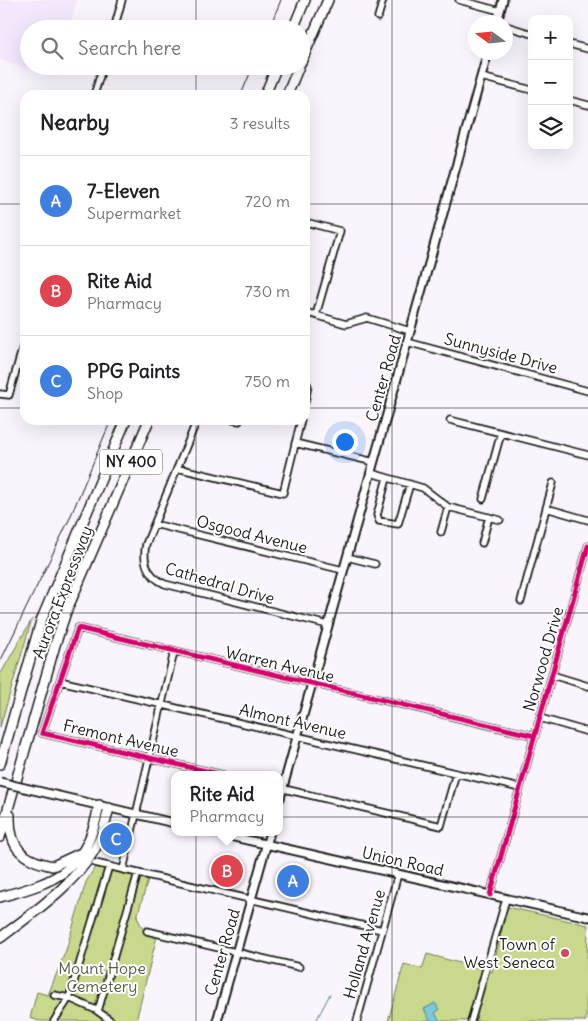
<!DOCTYPE html>
<meta charset="utf-8">
<style>
:root{--surface:#fff;--page:#f6f6f6;--text:#202124;--muted:#757577;--line:#e0e0e0;--accent:#ea580c}
body{margin:0;font-family:Delius,sans-serif;background:var(--page);color:var(--text)}
.controls{position:absolute;right:15px;top:15px;display:grid;overflow:hidden;border-radius:10px;box-shadow:0 5px 20px #0002}
.controls button{width:45px;height:45px;display:grid;place-items:center;padding:0;border:0;border-bottom:1px solid var(--line);background:var(--surface);color:var(--text);font:25px sans-serif}
.compass{position:absolute;left:468px;top:15px;width:45px;height:45px;border-radius:50%;background:var(--surface);box-shadow:0 5px 20px #0002;rotate:285deg}
.you{position:absolute;left:344px;top:441px;width:18px;height:18px;margin:-12px;border:4px solid #fff;border-radius:50%;background:#1a73e8;box-shadow:0 0 0 8px #1a73e833}
.badge{display:grid;place-items:center;width:32px;height:32px;border-radius:50%;background:var(--accent);color:#fff;font-size:16px;font-weight:700}
.pin{position:absolute;translate:-50% -50%;border:2px solid #fff;box-shadow:0 1px 5px #0006}
.popup{position:absolute;left:171px;top:771px;width:112px;height:65px;box-sizing:border-box;display:grid;place-content:center;border-radius:10px;background:var(--surface);filter:drop-shadow(0 1px 4px #0005);font-size:16px;white-space:nowrap;color:var(--muted)}
.popup b{font-size:19px;color:var(--text)}
.popup::after{content:'';position:absolute;left:50%;top:100%;margin-left:-10px;border:10px solid transparent;border-top-color:var(--surface)}
.list{margin:0;padding:0;list-style:none}
h2{display:flex;justify-content:space-between;align-items:center;height:65px;margin:0;padding:0 20px;font-size:21px}
h2 small{font-size:16px;font-weight:400;color:var(--muted)}
.list li{display:grid;grid-template-columns:32px 1fr auto;gap:15px;align-items:center;box-sizing:border-box;height:90px;padding:0 20px;border-top:1px solid var(--line)}
.list b{display:block;font-size:19px;white-space:nowrap}
.list p{margin:0;font-size:16px;white-space:nowrap;color:var(--muted)}
.list em{font-size:16px;font-style:normal;color:var(--muted)}
.icon{flex:none;width:28px;height:28px;fill:none;stroke:currentColor;stroke-width:2;stroke-linecap:round;stroke-linejoin:round}
.map{position:relative;flex:none;width:588px;height:1021px;overflow:hidden}
.search{position:absolute;background:var(--surface);box-shadow:0 5px 20px #0002;left:20px;top:20px;width:290px;height:55px;display:flex;align-items:center;gap:12px;box-sizing:border-box;padding:0 18px;border-radius:28px;color:var(--muted);font-size:19px}
.panel{position:absolute;background:var(--surface);box-shadow:0 5px 20px #0002;left:20px;top:90px;width:290px;height:335px;border-radius:15px}
.map>svg:first-child{display:block}
</style>
<div class="map">
<svg width="588" height="1021" viewBox="0 0 588 1021">
<rect width="100%" height="100%" fill="#faf4fd"/>
<filter id="ink" filterUnits="userSpaceOnUse"><feTurbulence type="fractalNoise" baseFrequency=".02" numOctaves="2"/><feDisplacementMap in="SourceGraphic" scale="10" xChannelSelector="R" yChannelSelector="G"/><feConvolveMatrix kernelMatrix="1 2 1 2 8 2 1 2 1" color-interpolation-filters="sRGB"/></filter>
<g filter="url(#ink)">
<path fill="#f3e7fb" d="M0,0H77L69,29H29V66H59L56,77L0,60Z"/>
<path fill="#c8d88c" stroke="#727a54" d="M32,619L0,727V675Z
M95,867L148,880L137,917L145,933L157,936L136,1021H39L30,1018L37,992L48,995L66,950L86,882Z
M507,907L588,925L586,1021H388L404,964L422,969L427,954L492,972Z"/>
<path fill="#7bc7da" stroke="#55838e" d="M435,1003L439,1010L435,1013L440,1021H430L424,1009Z"/>
<g fill="none" stroke-linecap="round" stroke-linejoin="round">
<path stroke="#55838e" stroke-width="1" d="M316,1021L330,994"/>
<g stroke="#1c1c1c" stroke-width="9">
<path id="minor" d="M459,0L500,11
M378,17L383,0
M506,26L532,34
M114,29L122,0
M569,44L588,49
M481,77L532,90
M94,95L103,66
M569,100L588,105
M305,222L340,231L316,315
M305,312L346,324L367,318L410,331
M407,342L588,391
M305,380L308,386L305,402
M0,394L9,395L25,339
M197,420L146,544C142,562 148,576 165,584L328,625
M233,420L239,421
M450,420L588,455
M295,443L374,462
M177,468L283,493L301,420
M371,473L423,488L448,507L500,520
M387,478L377,515L379,521L398,524L410,484
M483,499L501,433
M546,508L588,520
M154,524L343,570
M441,532L448,507
M482,543L489,517
M347,557L375,564
M521,601L553,483
M552,675L588,686
M60,681L520,788
M540,718L588,732
M223,775L42,733L78,628L535,736
M280,788L441,826L456,773
M95,863L382,930
M109,866L69,998L96,1010L111,1021
M123,870L174,652
M490,895L588,546
M147,931L299,967
M54,995L69,998L54,1021
M98,1011L138,873
M357,1021L398,874
M471,1021L506,899"/>
</g>
<g stroke="#1c1c1c" stroke-width="11">
<path id="major" d="M497,22L503,0
M29,789L174,823
M280,798L488,52
M212,832L588,917
M217,1021L270,832"/>
</g>
<g stroke="#1c1c1c" stroke-width="12">
<path id="highway" d="M293,29L305,0
M301,62L328,0
M265,95L277,66
M287,95L299,66
M0,764L41,621L126,420
M10,815C9,848 22,860 53,866L81,853
M0,837L55,645L66,612L149,420
M0,897C59,881 87,870 99,805
M0,938C33,913 81,880 99,841C104,831 106,819 109,808"/>
</g>
<use href="#minor" stroke="#fff" stroke-width="5.5"/>
<use href="#major" stroke="#fff" stroke-width="7"/>
<use href="#highway" stroke="#fff" stroke-width="9"/>
<path stroke="#1c1c1c" stroke-width="1" d="M269,29L281,0
M241,95L253,66
M0,662L69,520L111,420"/>
<g stroke="#1c1c1c" stroke-width="11" stroke-linecap="butt">
<path id="major-bridge" d="M0,782L29,789"/>
</g>
<use href="#major-bridge" stroke="#fff" stroke-width="7"/>
<g stroke="#fff" stroke-width="8">
<path id="cycleway" d="M223,775L42,733L78,628L535,736
M490,895L588,546"/>
</g>
<use href="#cycleway" stroke="#d6006c" stroke-width="5"/>
</g>
</g>
<path fill="none" stroke="#1c1c1c" stroke-width="1" stroke-opacity="0.55" d="M196,0V29M392,0V1021M196,66V95M0,204H25M305,204H588M0,408H25M305,408H588M196,420V1021M0,613H588M0,817H588"/>
<circle fill="#d1495b" stroke="#fff" stroke-width="2" cx="565" cy="953" r="5"/>
<g text-anchor="middle" stroke-width="4" stroke-linejoin="round" paint-order="stroke">
<rect fill="#fff" stroke="#606060" stroke-width="1" x="100" y="449.5" width="62" height="25" rx="4"/>
<g font-size="15" font-weight="bold" fill="#1c1c1c">
<text x="131" y="467">NY 400</text>
</g>
<g font-size="16" fill="#1c1c1c" stroke="#fff">
<text transform="translate(501 353) rotate(15)" y="6">Sunnyside Drive</text>
<text transform="translate(383 378) rotate(-74)" y="6">Center Road</text>
<text transform="translate(252 534) rotate(14)" y="6">Osgood Avenue</text>
<text transform="translate(220 583) rotate(16)" y="6">Cathedral Drive</text>
<text transform="translate(62 592) rotate(-69)" y="6">Aurora Expressway</text>
<text transform="translate(543 659) rotate(-74)" y="6">Norwood Drive</text>
<text transform="translate(280 664) rotate(13)" y="6">Warren Avenue</text>
<text transform="translate(293 721) rotate(13)" y="6">Almont Avenue</text>
<text transform="translate(121 738) rotate(13)" y="6">Fremont Avenue</text>
<text transform="translate(403 861) rotate(13)" y="6">Union Road</text>
<text transform="translate(364 944) rotate(-74)" y="6">Holland Avenue</text>
<text transform="translate(222 952) rotate(-74)" y="6">Center Road</text>
</g>
<g font-size="16" fill="#1c1c1c" stroke="#fff" text-anchor="end">
<text x="555" y="950">Town of<tspan x="555" dy="18">West Seneca</tspan></text>
</g>
<g font-size="16" fill="#585e43" stroke="#fff">
<text x="102" y="974">Mount Hope<tspan x="102" dy="18">Cemetery</tspan></text>
</g>
</g>
</svg>
<div class="controls">
<button>+</button>
<button>−</button>
<button><svg class="icon" aria-label="layers" viewBox="0 0 24 24"><path d="M12 4l9 5-9 5-9-5zM3 14l9 5 9-5"/></svg></button>
</div>
<svg class="compass" viewBox="-18 -18 36 36"><path d="M0-13l5 13h-10z" fill="#e53935"/><path d="M0 13l5-13h-10z" fill="#757577"/></svg>
<div class="you"></div>
<div class="pin badge" style="left:293px;top:881px;background:#3f7fe0">A</div>
<div class="pin badge" style="left:227px;top:871px;background:#e0444e">B</div>
<div class="popup"><b>Rite Aid</b>Pharmacy</div>
<div class="pin badge" style="left:116px;top:839px;background:#3f7fe0">C</div>
<div class="search"><svg class="icon" aria-label="search" viewBox="0 0 24 24"><circle cx="10" cy="10" r="6"/><path d="M15 15l6 6"/></svg>Search here</div>
<section class="panel">
<h2>Nearby<small>3 results</small></h2>
<ul class="list">
<li><span class="badge" style="background:#3f7fe0">A</span><div><b>7-Eleven</b><p>Supermarket</p></div><em>720 m</em></li>
<li><span class="badge" style="background:#e0444e">B</span><div><b>Rite Aid</b><p>Pharmacy</p></div><em>730 m</em></li>
<li><span class="badge" style="background:#3f7fe0">C</span><div><b>PPG Paints</b><p>Shop</p></div><em>750 m</em></li>
</ul>
</section>
</div>
